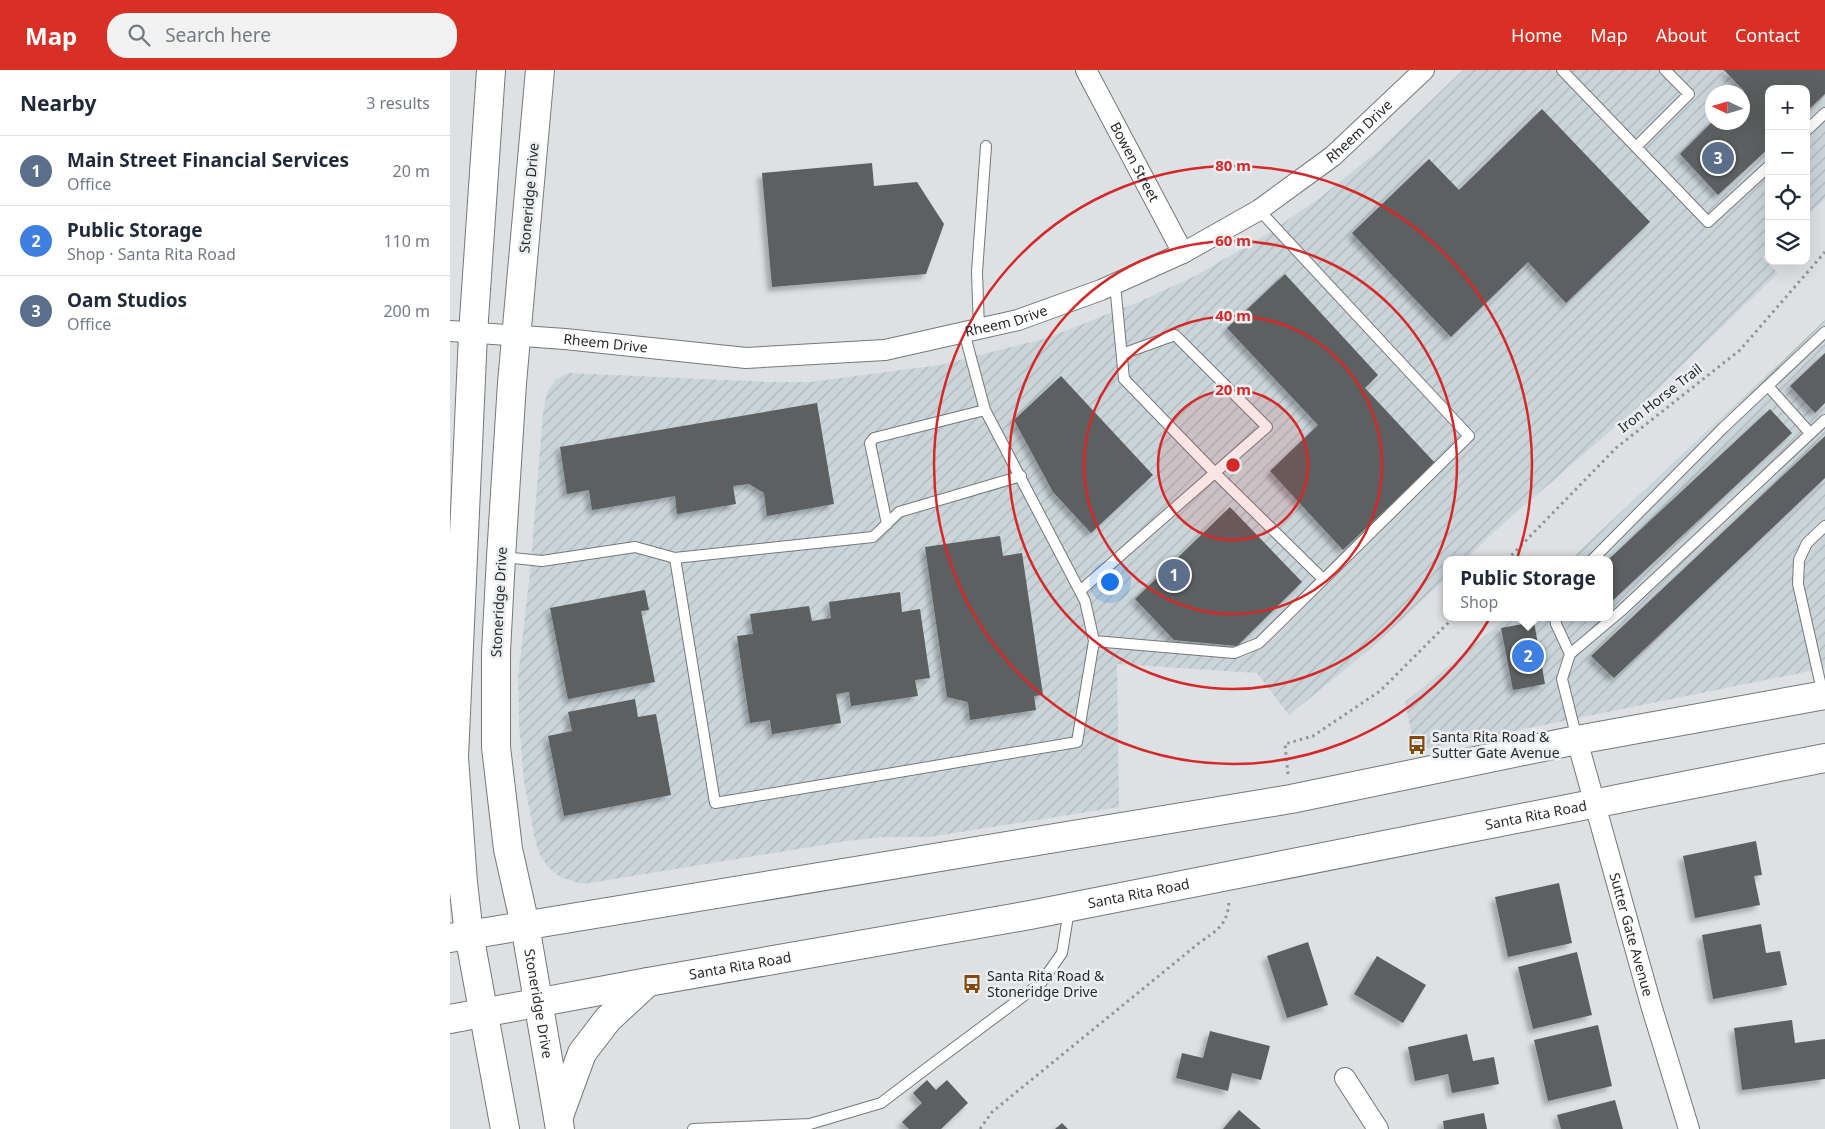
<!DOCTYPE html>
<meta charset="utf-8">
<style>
:root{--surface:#fff;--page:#f2f2f3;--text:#1f2937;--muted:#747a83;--line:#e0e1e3;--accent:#d93025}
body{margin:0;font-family:"Noto Sans",sans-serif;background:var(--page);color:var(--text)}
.controls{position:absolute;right:15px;top:15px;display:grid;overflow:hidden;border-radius:10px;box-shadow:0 5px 20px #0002}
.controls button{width:45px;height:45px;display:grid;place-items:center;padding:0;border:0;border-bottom:1px solid var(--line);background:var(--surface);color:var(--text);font:25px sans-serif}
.compass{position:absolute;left:1255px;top:15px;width:45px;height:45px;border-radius:50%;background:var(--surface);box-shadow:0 5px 20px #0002;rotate:274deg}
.you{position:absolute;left:659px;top:511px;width:18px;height:18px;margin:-12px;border:4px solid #fff;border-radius:50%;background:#1a73e8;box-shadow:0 0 0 8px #1a73e833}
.badge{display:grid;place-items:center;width:32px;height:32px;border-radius:50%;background:var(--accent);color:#fff;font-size:16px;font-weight:700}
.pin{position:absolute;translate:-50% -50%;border:2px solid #fff;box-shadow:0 1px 5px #0006}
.popup{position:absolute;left:993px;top:486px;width:170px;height:65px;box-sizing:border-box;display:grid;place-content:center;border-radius:10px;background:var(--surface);filter:drop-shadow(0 1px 4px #0005);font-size:16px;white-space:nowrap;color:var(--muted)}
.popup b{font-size:19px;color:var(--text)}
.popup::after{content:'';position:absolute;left:50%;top:100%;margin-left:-10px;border:10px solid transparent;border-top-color:var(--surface)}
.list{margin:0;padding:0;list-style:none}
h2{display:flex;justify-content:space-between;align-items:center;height:65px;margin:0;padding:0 20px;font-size:21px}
h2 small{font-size:16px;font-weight:400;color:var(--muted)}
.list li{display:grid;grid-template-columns:32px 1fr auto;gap:15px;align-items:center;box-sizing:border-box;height:70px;padding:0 20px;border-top:1px solid var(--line)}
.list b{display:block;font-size:19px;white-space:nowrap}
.list p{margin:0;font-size:16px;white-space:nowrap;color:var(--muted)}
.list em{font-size:16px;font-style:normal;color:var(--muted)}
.icon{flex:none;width:28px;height:28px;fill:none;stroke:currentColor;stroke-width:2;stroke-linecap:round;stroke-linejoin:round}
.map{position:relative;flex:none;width:1375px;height:1059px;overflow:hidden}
header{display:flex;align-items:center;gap:30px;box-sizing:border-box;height:70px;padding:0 25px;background:var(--accent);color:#fff}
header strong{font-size:24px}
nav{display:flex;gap:28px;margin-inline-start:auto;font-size:18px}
.search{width:350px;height:45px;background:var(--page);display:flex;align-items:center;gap:12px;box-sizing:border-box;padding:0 18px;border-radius:20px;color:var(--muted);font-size:19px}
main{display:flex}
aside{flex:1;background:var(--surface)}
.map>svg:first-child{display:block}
</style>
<header>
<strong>Map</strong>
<div class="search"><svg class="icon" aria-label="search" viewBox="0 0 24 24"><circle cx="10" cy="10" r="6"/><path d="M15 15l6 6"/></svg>Search here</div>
<nav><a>Home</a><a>Map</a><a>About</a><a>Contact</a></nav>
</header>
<main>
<aside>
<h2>Nearby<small>3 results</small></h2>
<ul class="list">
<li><span class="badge" style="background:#5c6f8a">1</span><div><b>Main Street Financial Services</b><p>Office</p></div><em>20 m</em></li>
<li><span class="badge" style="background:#3f7fe0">2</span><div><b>Public Storage</b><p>Shop · Santa Rita Road</p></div><em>110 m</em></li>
<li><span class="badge" style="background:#5c6f8a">3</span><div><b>Oam Studios</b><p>Office</p></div><em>200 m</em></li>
</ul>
</aside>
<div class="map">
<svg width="1375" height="1059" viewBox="0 0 1375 1059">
<defs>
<pattern id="industrial-furrows" width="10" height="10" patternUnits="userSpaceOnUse" patternTransform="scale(1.25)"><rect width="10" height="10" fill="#cad5da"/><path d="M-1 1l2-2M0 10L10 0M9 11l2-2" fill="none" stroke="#aeb7bb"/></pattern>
<filter id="shadow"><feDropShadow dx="-4.5" dy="4.5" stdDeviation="2.5" flood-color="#0004"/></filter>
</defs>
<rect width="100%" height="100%" fill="#dee1e3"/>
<path fill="url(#industrial-furrows)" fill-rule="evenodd" d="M1013,0H1375V129L1356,146V19H1319V181L1312,187L1328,203L1196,330L1046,460L1015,490H997V507L919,580L839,645L807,603L667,594L669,737L479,767H433L397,771L140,813H128L110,807L98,797L90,785L85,770L74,711L69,654L68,607L80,503L93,343L97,322L106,309L119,303L317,312H360L490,295L597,268L691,231L747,205L819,163L871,127L928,81ZM1262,22H1292V52H1262Z
M1375,250V598L965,681L955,632L1058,547H1159V490H1120Z"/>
<path fill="#5d6060" filter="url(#shadow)" d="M1274,0H1375V24L1356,42V19H1319V78L1268,125L1230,84L1262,52H1292V23L1294,21Z
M1092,39L1200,152L1116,233L1078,192L1001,267L902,163L979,89L1009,120Z
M422,93L424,116L467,112L494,154L476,204L322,217L312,103Z
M835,204L928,305L915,318L985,393L893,480L820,401L868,355L777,258Z
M1375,283V333L1365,343L1340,316Z
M611,306L703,405L641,463L603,422L564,350Z
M367,333L384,434L317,446L314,423L299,414L283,416L286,434L227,444L225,426L142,440L139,420L117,424L110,377Z
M1320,339L1342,363L1159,534V489Z
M1375,366V408L1164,608L1141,586Z
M780,437L852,512L787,576L724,570L685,529Z
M550,466L553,486L572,483L593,625L584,626L586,640L520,650L518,632L497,627L475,477Z
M195,520L199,540L191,541L205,612L118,629L100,538Z
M450,522L452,542L470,539L480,608L465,610L468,626L401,636L399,622L386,624L391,653L322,664L320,650L300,653L287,566L303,564L300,544L359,536L362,551L381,548L379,532Z
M1084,552L1095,614L1063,620L1051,558Z
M185,629L188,647L206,644L221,725L114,746L98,666L122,661L118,642Z
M1306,771L1312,805L1304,806L1310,835L1245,848L1233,786Z
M1109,813L1122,873L1058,887L1045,827Z
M1311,854L1316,883L1330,881L1337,915L1263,929L1252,865Z
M858,872L878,935L837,948L817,886Z
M1127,882L1142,945L1083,959L1068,897Z
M927,886L976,915L953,953L904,924Z
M1342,950L1345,973L1375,969V1009L1292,1020L1284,958Z
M1148,955L1162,1016L1098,1031L1084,970Z
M760,961L820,976L811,1010L782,1003L778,1021L726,1008L732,983L753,988Z
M1017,964L1023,991L1044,987L1049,1014L1002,1023L998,1004L965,1011L958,977Z
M477,1010L486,1020L497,1010L518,1033L491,1059H459L452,1052L472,1033L463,1023Z
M1165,1030L1173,1059H1111L1107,1045Z
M789,1040L811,1059H773Z
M1034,1043L1037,1059H994L993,1051Z
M612,1053L618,1059H605Z"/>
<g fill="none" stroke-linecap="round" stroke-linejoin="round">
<g stroke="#757879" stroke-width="12">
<path id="lane" d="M1112,0L1258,152L1319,96
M1356,61L1375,43
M1186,77L1239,24L1215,0
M665,214L674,309L765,403L873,509
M529,259L527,202L536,76
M1318,316L1360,363
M437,454L420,373L424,368L535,340
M53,487L92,491L185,477L225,488L423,467L449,442L571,406
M225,488L265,733L627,672L644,571L635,531L535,340L514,262
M1142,490L1273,358L1375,262
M630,521L817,357L725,265L672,284
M1105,547L1106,554L1120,584
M644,571L784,583L809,573L1019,366L809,140
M1373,625L1348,514L1349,490L1357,473L1375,456
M1127,669L1112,609L1120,584L1171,541L1375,350
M243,1059L360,1054L431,1033L485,992L591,913L612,883L619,840"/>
</g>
<g stroke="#757879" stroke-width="22">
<g id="street">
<path id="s1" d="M636,0L733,183"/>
<path id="s2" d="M0,261L115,269L296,288L435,280L568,250L651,220L733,183L809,140L883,86L974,0"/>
<path id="s3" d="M1127,670L1201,935L1239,1059"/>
<path d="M895,1008L928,1059"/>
</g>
</g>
<g stroke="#757879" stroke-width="30">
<g id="secondary">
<path d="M41,0L23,264L4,687L13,813L19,864L55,1059"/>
<path id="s4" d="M90,0L62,313L51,487L46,582V677L58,779L75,855L110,1059"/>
<path d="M109,1046L132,983L158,949L198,912"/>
</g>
</g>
<g stroke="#757879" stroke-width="30">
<g id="primary">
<path d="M0,868L841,729L1127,670L1375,625"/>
<path id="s5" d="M0,949L198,912L580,845L1375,688"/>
</g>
</g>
<path stroke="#929496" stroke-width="3" stroke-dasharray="2.5 4" stroke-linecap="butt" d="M1057,490L1166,378L1290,280L1375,182
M838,704L835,674L863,666L930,621L1004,547
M530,1059L542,1042L749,873C767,860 777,856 779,832"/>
<use href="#lane" stroke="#fff" stroke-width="10"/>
<use href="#street" stroke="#fff" stroke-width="20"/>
<use href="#secondary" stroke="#fff" stroke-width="28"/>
<use href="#primary" stroke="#fff" stroke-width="28"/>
</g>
<circle cx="783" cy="395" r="75" fill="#d62828" fill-opacity=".12"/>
<g fill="none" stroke="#d62828" stroke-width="2.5">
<circle cx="783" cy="395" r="75"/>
<circle cx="783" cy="395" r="149"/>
<circle cx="783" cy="395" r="224"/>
<circle cx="783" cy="395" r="299"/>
</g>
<defs>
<g id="bus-bare" transform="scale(1.5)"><path d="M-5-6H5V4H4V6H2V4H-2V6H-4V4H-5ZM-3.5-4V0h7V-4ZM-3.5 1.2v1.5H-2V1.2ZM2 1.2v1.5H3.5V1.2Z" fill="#86470a" stroke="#ebeff0" stroke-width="2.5" paint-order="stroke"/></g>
</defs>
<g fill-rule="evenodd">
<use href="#bus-bare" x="967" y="675"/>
<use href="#bus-bare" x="522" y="914"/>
</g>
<g text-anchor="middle" stroke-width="5" stroke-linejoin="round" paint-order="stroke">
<g font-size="14" fill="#292a2b" stroke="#ebeff0">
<text dy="5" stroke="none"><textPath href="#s2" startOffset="966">Rheem Drive</textPath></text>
<text dy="5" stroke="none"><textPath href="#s1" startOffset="104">Bowen Street</textPath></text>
<text transform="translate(79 128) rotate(-85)" y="5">Stoneridge Drive</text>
<text dy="5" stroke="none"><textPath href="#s2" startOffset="561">Rheem Drive</textPath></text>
<text dy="5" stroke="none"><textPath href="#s2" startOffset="156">Rheem Drive</textPath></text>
<text transform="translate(1210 328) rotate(-38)" y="5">Iron Horse Trail</text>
<text transform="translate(49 532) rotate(-87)" y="5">Stoneridge Drive</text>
<text dy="5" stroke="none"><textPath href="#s5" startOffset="1105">Santa Rita Road</textPath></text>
<text dy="5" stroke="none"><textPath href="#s5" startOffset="700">Santa Rita Road</textPath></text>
<text dy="5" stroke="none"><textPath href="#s3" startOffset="202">Sutter Gate Avenue</textPath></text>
<text dy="5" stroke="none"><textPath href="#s5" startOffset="295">Santa Rita Road</textPath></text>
<text dy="5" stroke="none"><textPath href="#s4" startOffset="939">Stoneridge Drive</textPath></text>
</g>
<g font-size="14" fill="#292a2b" stroke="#ebeff0" text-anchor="start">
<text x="982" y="672">Santa Rita Road &amp;<tspan x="982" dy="16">Sutter Gate Avenue</tspan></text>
<text x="537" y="911">Santa Rita Road &amp;<tspan x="537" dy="16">Stoneridge Drive</tspan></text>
</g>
</g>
<circle cx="783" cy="395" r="8" fill="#d62828" stroke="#ebeff0" stroke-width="2.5"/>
<g font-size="15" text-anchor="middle" font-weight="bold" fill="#d62828" stroke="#ebeff0" stroke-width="5" stroke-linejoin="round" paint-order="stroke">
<text x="783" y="101">80 m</text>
<text x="783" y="176">60 m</text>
<text x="783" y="251">40 m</text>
<text x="783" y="325">20 m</text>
</g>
</svg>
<div class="controls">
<button>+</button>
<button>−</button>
<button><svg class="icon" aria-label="locate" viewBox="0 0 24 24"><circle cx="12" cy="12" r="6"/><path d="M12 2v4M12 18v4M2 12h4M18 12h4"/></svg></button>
<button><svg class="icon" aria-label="layers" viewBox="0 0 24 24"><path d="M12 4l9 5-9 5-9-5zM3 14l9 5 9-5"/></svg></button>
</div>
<svg class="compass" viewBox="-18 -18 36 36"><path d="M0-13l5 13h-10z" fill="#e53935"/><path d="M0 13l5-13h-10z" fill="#747a83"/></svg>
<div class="you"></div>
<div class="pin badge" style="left:724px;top:505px;background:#5c6f8a">1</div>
<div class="pin badge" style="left:1078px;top:586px;background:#3f7fe0">2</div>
<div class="popup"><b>Public Storage</b>Shop</div>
<div class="pin badge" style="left:1268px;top:88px;background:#5c6f8a">3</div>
</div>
</main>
